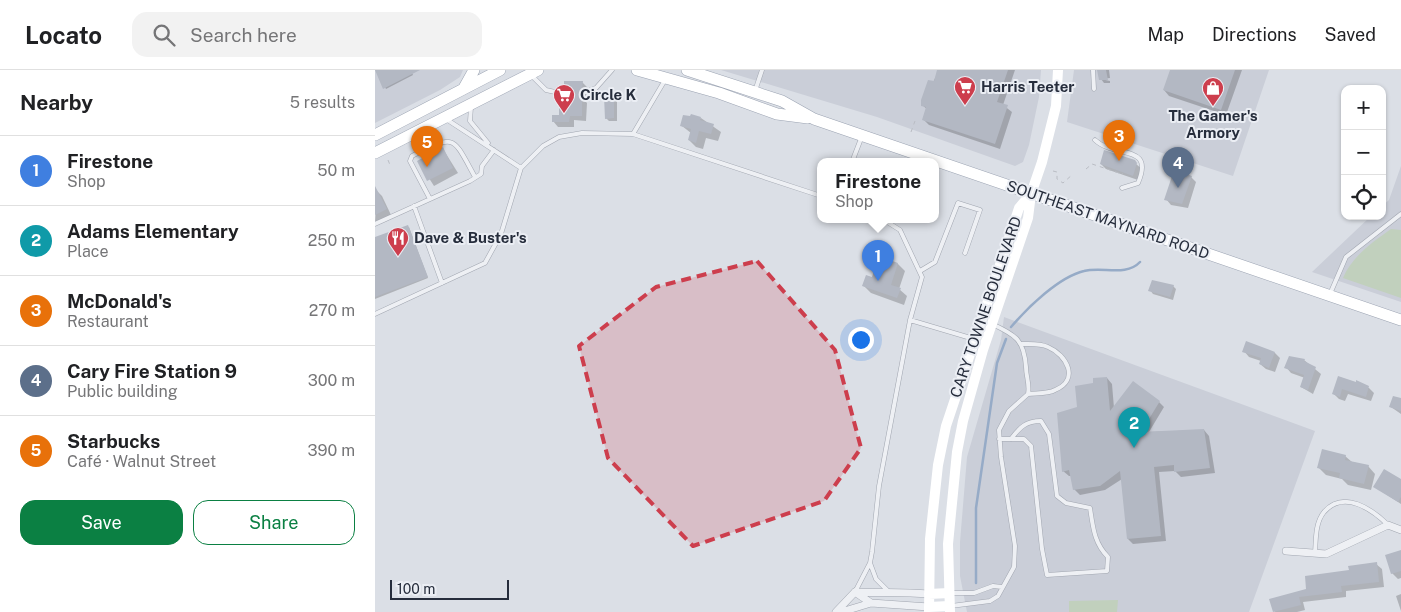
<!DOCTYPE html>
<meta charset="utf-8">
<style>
:root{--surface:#fff;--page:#f2f2f2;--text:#202124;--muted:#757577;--line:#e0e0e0;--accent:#0b8043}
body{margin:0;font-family:"Public Sans",sans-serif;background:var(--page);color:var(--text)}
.controls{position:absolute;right:15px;top:15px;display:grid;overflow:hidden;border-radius:10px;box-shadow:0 1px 4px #0004}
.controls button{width:45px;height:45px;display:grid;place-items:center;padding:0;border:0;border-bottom:1px solid var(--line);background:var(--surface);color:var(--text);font:25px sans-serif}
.scale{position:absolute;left:15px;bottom:12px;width:119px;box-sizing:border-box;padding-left:5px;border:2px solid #262d3c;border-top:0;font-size:14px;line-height:18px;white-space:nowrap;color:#262d3c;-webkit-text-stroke:4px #ebeef4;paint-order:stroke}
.you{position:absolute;left:485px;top:269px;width:18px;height:18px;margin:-12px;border:4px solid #fff;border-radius:50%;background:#1a73e8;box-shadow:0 0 0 8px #1a73e833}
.badge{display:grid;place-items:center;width:32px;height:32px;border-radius:50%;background:var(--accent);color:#fff;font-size:16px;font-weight:700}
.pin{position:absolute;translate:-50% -41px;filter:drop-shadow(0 1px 2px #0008)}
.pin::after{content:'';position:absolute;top:26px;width:18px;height:15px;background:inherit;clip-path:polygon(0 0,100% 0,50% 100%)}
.popup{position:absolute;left:442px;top:88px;width:122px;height:65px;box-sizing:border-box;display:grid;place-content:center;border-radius:10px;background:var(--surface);filter:drop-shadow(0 1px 4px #0005);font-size:16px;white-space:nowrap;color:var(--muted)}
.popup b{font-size:19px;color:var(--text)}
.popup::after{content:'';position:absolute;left:50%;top:100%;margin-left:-10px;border:10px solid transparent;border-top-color:var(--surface)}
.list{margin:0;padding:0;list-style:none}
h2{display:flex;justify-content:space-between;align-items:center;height:65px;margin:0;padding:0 20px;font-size:21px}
h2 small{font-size:16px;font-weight:400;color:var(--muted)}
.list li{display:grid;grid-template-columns:32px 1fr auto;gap:15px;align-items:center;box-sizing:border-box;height:70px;padding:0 20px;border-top:1px solid var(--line)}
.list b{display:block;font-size:19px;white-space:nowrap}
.list p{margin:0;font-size:16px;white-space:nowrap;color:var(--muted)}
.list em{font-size:16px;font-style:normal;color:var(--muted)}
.actions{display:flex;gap:10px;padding:15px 20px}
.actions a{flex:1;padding:11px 0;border:1px solid var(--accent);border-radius:15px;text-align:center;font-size:18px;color:var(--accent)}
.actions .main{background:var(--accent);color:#fff}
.icon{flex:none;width:28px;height:28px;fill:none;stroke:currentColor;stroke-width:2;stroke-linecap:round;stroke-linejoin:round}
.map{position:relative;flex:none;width:1026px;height:542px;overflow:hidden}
header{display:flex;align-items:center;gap:30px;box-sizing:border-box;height:70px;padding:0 25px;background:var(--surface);border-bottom:1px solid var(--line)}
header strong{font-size:24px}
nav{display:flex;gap:28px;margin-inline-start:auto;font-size:18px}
.search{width:350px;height:45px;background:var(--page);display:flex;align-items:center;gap:12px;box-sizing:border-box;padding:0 18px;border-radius:15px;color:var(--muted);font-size:19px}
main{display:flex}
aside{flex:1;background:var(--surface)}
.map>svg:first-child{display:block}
</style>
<header>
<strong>Locato</strong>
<div class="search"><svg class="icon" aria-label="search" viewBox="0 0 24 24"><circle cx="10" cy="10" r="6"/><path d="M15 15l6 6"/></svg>Search here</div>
<nav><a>Map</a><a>Directions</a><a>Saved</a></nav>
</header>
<main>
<aside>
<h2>Nearby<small>5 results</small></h2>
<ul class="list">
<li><span class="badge" style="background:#3f7fe0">1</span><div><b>Firestone</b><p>Shop</p></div><em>50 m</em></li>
<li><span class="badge" style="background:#0f9aa8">2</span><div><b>Adams Elementary</b><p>Place</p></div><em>250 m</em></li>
<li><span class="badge" style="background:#e8710a">3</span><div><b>McDonald's</b><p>Restaurant</p></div><em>270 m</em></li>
<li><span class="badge" style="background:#5c6f8a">4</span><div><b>Cary Fire Station 9</b><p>Public building</p></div><em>300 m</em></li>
<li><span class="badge" style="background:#e8710a">5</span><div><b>Starbucks</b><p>Café · Walnut Street</p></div><em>390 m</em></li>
</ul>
<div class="actions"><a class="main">Save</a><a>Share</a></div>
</aside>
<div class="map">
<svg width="1026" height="542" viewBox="0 0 1026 542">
<rect width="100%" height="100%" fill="#dbdfe6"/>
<path fill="#caced8" d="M0,0H88L85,7L65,20L0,53Z
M346,0H666L664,27L654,75L648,92L640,96L502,47Z
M699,0H894L858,106L692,52Z
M1026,96V232L937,202L996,146H1007V136L1014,130Z
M629,247L940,361L874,542H592L585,506V472L592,387L626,270Z"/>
<path fill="#c1d0bd" d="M1016,159L1026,160V228L968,208C977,186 998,172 1016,159Z
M743,530L742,542H694V531Z"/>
<path fill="#0003" d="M1,0H36L38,5L11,19Z
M564,0H640L628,35L637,42L625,79L554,55L548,49L552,39L547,35Z
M723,0H734L735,8L726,9Z
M796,0H867L851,45L794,26L789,20Z
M726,9L735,11V13H729Z
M207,12L213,18L212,24L208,29L212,33L211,51L199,50V57H183L178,51L185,46Z
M238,27L242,30V51H234L231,48Z
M326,48L346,62L343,71L331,68L328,79L321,77L314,70L316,63L307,56Z
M68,79L83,103L59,116L43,91Z
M726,94H761L767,99L763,110L731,99Z
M816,107L821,112L813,138L796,135L791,129Z
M2,121L7,126L16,145L0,153Z
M34,157L53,208L0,229V169Z
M505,188L523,194L530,201L524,219L532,226L529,235L496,223L489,216L497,208Z
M798,216L801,219L798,230L778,224L775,220Z
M869,281L900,283L905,288L900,302L891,299L885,294L886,291L874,287Z
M929,290L946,304L938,324L926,317L930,308L916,303L911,297Z
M964,307L994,318L999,323L996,331L973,324L970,331L964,329L959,324Z
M732,308L737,314L739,338L784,332L789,337L774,362L829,360L834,366L840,403L806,407L800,401L784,402L791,471L758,474L753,469L747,409L730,420L705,425L699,419L697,406H694L688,401L703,337L720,314Z
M1026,329V344L1016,337Z
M970,386L977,392L993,396L1000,404L996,420L973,415L967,409L951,405L944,398Z
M1026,411V434L1000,417Z
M1026,481V508L1023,509L1017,503Z
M1001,494L1007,499L1009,517L971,521V527L928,532L930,540L922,542H899L933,520L975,501Z
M1026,524V541L1021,526Z"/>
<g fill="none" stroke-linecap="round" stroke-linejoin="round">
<path stroke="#96abc7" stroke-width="2.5" d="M636,257C653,237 684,207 709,201C727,196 751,207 765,192
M601,513V438L622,293L631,269"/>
</g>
<path fill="#b3b8c3" d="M0,0H45L8,19Z
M562,0H633L622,32L633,35L620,74L547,50L551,37L546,36V30L553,10L559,11Z
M722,0H731L733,10H724Z
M795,0H860L846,40L788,20Z
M189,11H208L207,19L203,23L207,27V46H195L194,52H177V45H184V38H188L189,28L192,25L189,20Z
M229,26H239V48L230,49Z
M316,44L326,47L325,50L339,54L336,64L324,61L321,73L313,70L316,59L305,56L308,45L315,46Z
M68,77L78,98L52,111L42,91Z
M729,80L760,90L762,93L758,106L725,94Z
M799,100L817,106L807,134L789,130Z
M0,116L12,139L0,145Z
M33,155L53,207L0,227V167Z
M504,186L523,193L516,215L526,218L522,228L487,216L491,205L497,207Z
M777,210L799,215L795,227L773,221Z
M871,271L900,282L894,298L884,294L886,288L867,282Z
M914,286L930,289L929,291L941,297L933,320L925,317L929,305L909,298Z
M963,306L981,312V310L994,316L991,327L967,319L965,327L957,324Z
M732,307L735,341L758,311L785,331L766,362L829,359L835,398L799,402V395L779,397L786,466L752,469L745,401L725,416L698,420L694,400L687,402L682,343L702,337L700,316L718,313V308Z
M1018,326L1026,328V341L1014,337Z
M947,379L971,385L970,390L994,395L989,414L964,408L965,403L942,398Z
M1009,399L1026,409V427L1023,432L998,417Z
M1026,480V501L1016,504L1010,485Z
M1002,492L1004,512L966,516L967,522L924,527L926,535L898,542L894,529L931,519L930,506L974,500L973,496Z"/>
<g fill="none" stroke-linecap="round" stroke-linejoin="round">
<g stroke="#a1a6b0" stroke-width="5">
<path id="lane" d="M718,0L719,19
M157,6L171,20L189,24
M380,21L387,0
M207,23L221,18L237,0
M96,37L95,51L113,73
M71,49L146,98
M258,64L290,10
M720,70C740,89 780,73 763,113L747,118
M477,92L487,66
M55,129L35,91L37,86C81,64 77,65 100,107
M39,136L67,213
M0,154L95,111L106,104L107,96L119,80
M545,201L560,192L583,133L605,140L590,183
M955,224L971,187L1026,144
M0,244L110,193L126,164L146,98L168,76L184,67L207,63L258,64L446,126
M535,250L599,269
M617,254C641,265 649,270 651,297C651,307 655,314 653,324
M646,274C655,274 665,273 673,277C692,285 705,310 680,320C673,324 662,323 653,324
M624,369H649L656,376L667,479L672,505L732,501L733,487C719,473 718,457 715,438L691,433L682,426L674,364L666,351C651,351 645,357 636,369
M940,483C941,470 940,453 949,442C969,419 998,440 1013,455
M495,493L501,509L513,521
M480,522L495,493L497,482L504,416L535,250L547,207L525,160L509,150
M576,523H599L618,516L627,517
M576,536L615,531L623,526L639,497L640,476L626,387L624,360L634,341L653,324"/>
</g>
<g stroke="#a1a6b0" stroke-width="8">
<path id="street" d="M911,481L951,484L1013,455L1026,460
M480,522L496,533L554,537
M480,522C505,523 529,522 554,524
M461,542L480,522
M466,542L496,533"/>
</g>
<g stroke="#9ba3b2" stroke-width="12">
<path id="primary" d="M262,0L344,23L402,44L433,48
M312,0L407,31L439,49L1026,250
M89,18L99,0
M0,65L125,0
M0,83L163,0"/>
</g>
<path stroke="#babdc4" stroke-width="1" stroke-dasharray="4 4" stroke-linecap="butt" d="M536,62L540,51
M13,90L15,95
M711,99L717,94L747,104L748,103
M678,101L682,102V109L688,113L698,104"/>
<use href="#lane" stroke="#eef0f4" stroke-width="4"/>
<use href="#street" stroke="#eef0f4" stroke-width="7"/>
<path stroke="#fff" stroke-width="10" d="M554,524L574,523
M554,537L574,536
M554,542L555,469L563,395L571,356L644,138L655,125
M575,542L573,474L582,382L588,351L608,280L653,148L656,124L667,92L681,36L683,0"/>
<use href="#primary" stroke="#fff" stroke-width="11"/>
</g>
<path fill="#cd3e4d" fill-opacity="0.2" stroke="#cd3e4d" stroke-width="4" stroke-dasharray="10 6" stroke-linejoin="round" d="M382,191L460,280L486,378L449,431L318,476L233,388L204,276L281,217Z"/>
<defs>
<g id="supermarket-pin" transform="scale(1.125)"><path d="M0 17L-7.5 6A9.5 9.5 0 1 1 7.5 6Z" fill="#cd3e4d" stroke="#ebeef4"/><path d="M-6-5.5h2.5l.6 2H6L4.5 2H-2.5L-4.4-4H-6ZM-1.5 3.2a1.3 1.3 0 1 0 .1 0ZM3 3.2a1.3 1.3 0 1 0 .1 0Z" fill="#fff"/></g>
<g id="shop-pin" transform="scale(1.125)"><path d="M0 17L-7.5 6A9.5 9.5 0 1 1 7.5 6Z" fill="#cd3e4d" stroke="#ebeef4"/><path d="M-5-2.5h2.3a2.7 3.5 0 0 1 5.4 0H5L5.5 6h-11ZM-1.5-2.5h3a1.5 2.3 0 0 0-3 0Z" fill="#fff"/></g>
<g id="restaurant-pin" transform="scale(1.125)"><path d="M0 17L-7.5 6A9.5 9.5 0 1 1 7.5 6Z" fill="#cd3e4d" stroke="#ebeef4"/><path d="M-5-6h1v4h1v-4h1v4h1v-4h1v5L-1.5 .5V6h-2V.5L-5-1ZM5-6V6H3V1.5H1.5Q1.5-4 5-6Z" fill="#fff"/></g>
</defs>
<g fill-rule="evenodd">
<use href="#supermarket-pin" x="590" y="17"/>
<use href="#shop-pin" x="838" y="18"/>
<use href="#supermarket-pin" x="189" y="25"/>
<use href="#restaurant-pin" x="23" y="168"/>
</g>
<g text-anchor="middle" stroke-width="4" stroke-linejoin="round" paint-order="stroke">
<g font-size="15" font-weight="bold" fill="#262d3c" stroke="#ebeef4" text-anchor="start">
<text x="606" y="22">Harris Teeter</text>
<text x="205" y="30">Circle K</text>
<text x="838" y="51" text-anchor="middle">The Gamer's<tspan x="838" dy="17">Armory</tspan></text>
<text x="39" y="173">Dave &amp; Buster's</text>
</g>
<g font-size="15" fill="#262d3c" stroke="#ebeef4">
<text transform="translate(733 150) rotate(19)" y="5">SOUTHEAST MAYNARD ROAD</text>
<text transform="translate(611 237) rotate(-71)" y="5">CARY TOWNE BOULEVARD</text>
</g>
</g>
</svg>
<div class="controls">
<button>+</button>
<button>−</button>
<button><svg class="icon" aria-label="locate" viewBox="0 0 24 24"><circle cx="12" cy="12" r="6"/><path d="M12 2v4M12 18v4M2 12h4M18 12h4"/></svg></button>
</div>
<div class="scale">100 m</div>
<div class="you"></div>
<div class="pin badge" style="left:503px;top:211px;background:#3f7fe0">1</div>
<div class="popup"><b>Firestone</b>Shop</div>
<div class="pin badge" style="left:759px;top:378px;background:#0f9aa8">2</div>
<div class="pin badge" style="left:744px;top:91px;background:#e8710a">3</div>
<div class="pin badge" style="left:803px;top:118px;background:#5c6f8a">4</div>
<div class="pin badge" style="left:52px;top:97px;background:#e8710a">5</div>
</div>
</main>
